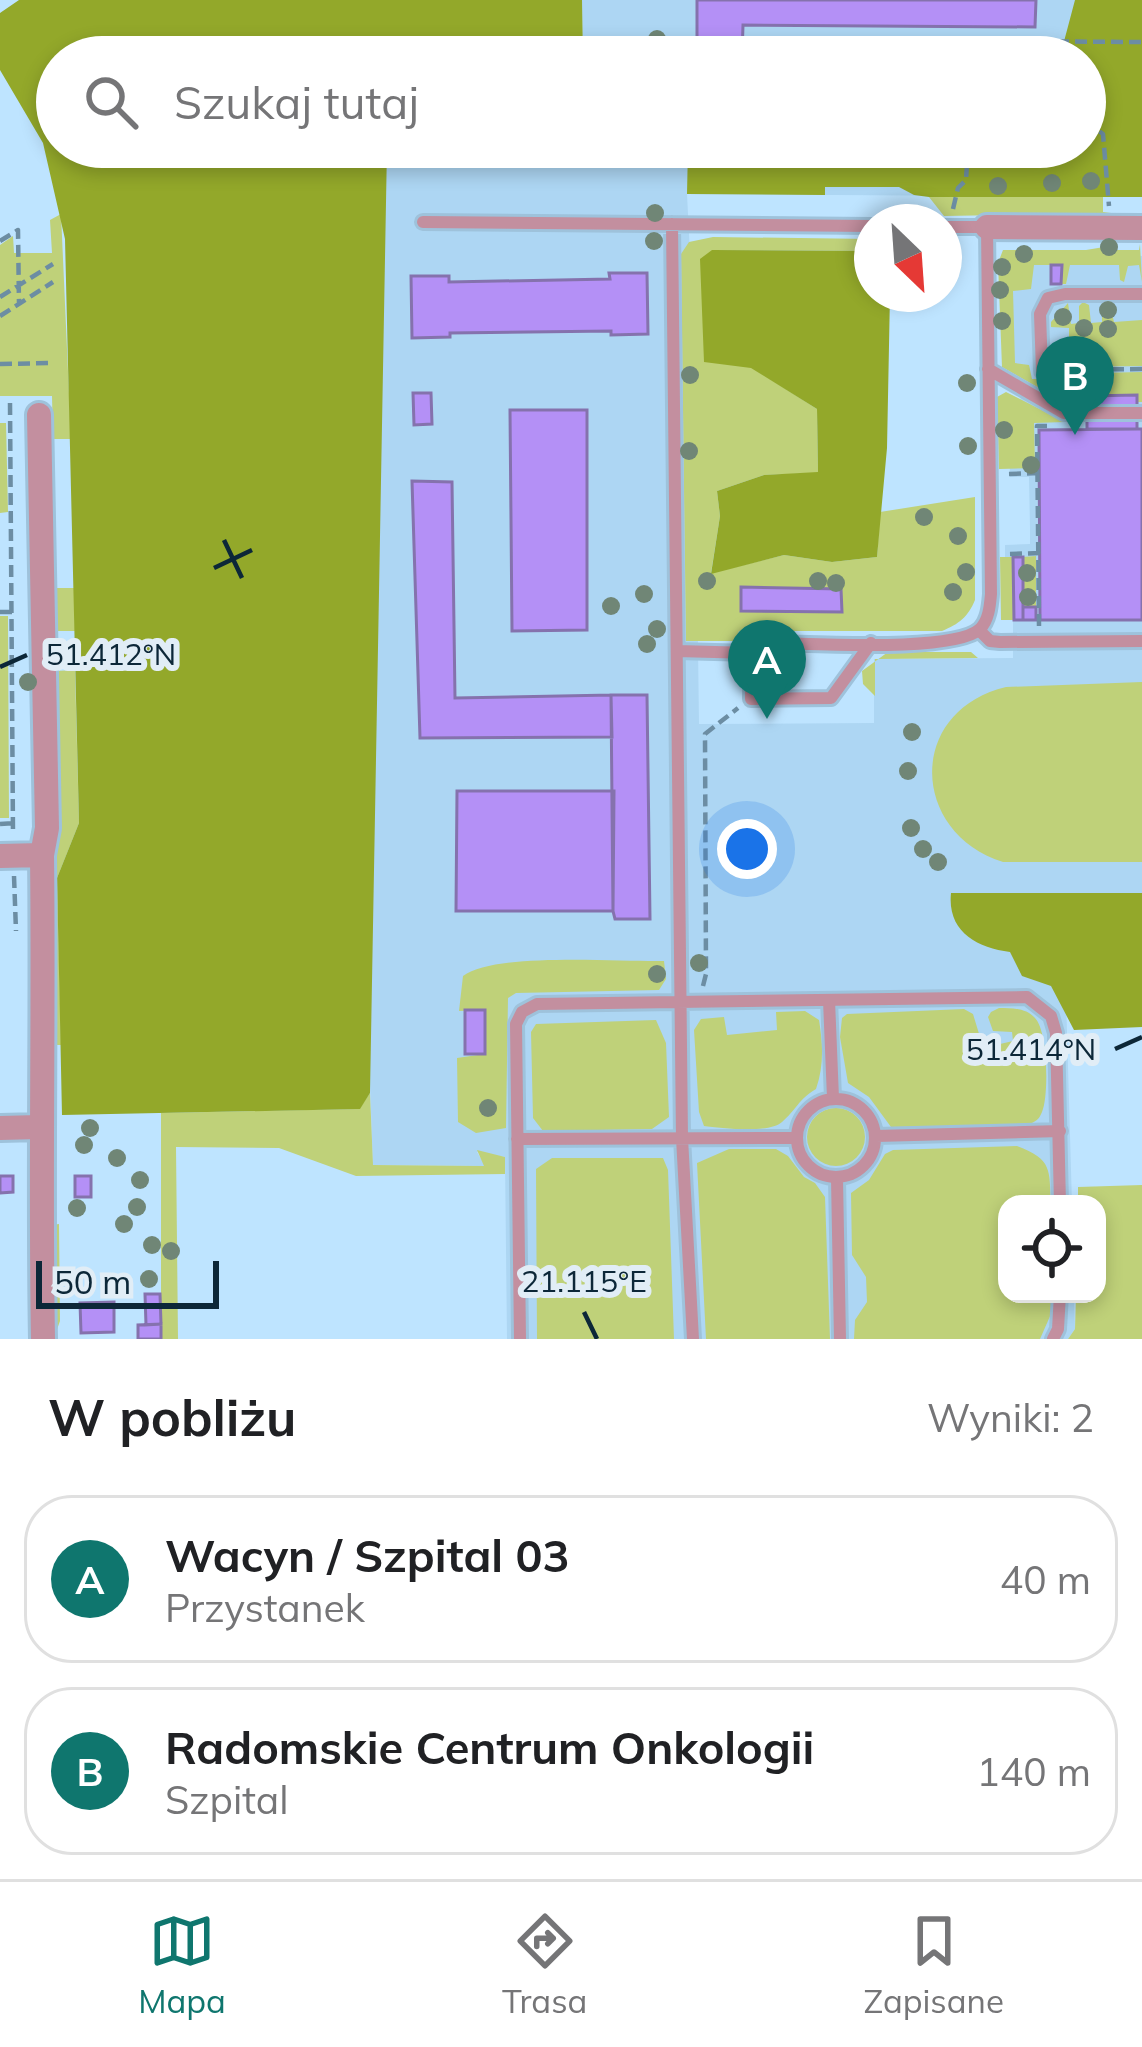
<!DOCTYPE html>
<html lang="pl">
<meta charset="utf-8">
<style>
:root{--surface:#fff;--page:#f2f2f2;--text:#202124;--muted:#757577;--line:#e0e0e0;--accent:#0f766e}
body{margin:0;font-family:Mulish,sans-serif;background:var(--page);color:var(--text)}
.controls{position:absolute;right:36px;bottom:36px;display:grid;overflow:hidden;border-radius:24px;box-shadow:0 6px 18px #0003}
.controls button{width:108px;height:108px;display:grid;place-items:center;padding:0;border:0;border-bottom:3px solid var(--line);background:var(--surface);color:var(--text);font:60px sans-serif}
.compass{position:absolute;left:854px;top:204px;width:108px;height:108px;border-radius:50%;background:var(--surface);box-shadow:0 6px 18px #0003;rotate:155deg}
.scale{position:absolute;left:36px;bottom:30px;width:183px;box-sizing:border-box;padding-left:12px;border:6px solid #0c2738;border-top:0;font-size:33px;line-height:42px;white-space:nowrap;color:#0c2738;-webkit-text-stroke:9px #e1edf6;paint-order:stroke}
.you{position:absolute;left:747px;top:849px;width:42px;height:42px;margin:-30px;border:9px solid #fff;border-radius:50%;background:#1a73e8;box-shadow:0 0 0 18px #1a73e833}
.badge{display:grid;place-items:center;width:78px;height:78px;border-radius:50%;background:var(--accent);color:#fff;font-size:39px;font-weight:700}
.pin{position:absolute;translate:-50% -99px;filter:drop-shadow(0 3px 6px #0008)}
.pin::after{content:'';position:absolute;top:63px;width:42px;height:36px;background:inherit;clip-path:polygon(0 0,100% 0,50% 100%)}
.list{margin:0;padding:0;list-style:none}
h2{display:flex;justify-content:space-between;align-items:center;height:156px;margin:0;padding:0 48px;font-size:51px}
h2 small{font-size:39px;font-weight:400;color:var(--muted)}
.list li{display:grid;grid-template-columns:78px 1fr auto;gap:36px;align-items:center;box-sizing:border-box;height:168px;margin:0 24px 24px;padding:0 24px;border:3px solid var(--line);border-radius:48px}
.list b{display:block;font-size:45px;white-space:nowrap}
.list p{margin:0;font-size:39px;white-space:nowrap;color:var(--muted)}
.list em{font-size:39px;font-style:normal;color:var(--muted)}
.icon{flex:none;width:66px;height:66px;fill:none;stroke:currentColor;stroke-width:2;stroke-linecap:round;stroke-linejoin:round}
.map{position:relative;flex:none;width:1142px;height:1339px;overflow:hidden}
.search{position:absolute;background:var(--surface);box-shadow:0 6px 18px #0003;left:36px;right:36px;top:36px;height:132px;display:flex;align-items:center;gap:30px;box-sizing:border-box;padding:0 42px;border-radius:66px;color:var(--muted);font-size:45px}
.sheet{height:540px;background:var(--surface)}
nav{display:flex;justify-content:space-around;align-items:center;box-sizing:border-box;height:168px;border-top:3px solid var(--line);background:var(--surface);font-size:33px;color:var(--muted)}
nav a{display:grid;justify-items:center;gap:6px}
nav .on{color:var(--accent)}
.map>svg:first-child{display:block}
</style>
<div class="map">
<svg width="1142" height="1339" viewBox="0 0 1142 1339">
<rect width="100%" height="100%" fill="#bee4ff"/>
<path fill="#add6f3" d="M582,0H1142V197L687,194L694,335L699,724L874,723V659L1013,658V558L1005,557V545L1030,544V528L1029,477H1010L1008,396L1019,401L1030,383L1007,370V282L1032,257L1142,256V893L1063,894L1072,1204H1007V1294H1074L1075,1329L1068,1339H507L505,1157L477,1152L485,1166L373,1165L355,683L358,147H1085V57H583Z"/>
<path fill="#bfd179" d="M929,197H1103V212L1111,213L944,216Z
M61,214L71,439H53L52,396H0V245L13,236L14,253H52L50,220Z
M713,237L872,239V251L712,250L751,367L817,409L818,473L764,475L717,491L720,516L711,573L784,555L832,562L877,557L880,512L975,497V600C968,617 959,624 942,631H739L736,641H686L681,254L689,242Z
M1140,244L1142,282L1139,265L1128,266L1124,282L1120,280L1119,265H1070L1066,284H1061V265H1034L1031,289L1013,291L1015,363L1029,365L1032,379H1040L1041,389L1002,367L998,263L1003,250H1086L1116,245L1117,250H1139Z
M1109,300L1114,322L1142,320V366L1069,367V328L1051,327V322L1068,303L1071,324L1079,323V306L1083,302L1089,305L1091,323L1102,322V304Z
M1142,372V402L1068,403L1046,392V380L1051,379L1052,374Z
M1006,392L1065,422L1034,423L1035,468L999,469L997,397Z
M0,423H6L8,512L0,513Z
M1036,556V607H1023V557Z
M1000,557H1013L1014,620H1001Z
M56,588H74L75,631H56Z
M0,616H8L9,818H0Z
M888,652H971L978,658L875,659V696L863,684L862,671Z
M75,670L79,823L57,878L61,1045H55L51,860L57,829L56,671Z
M1142,682V862H1003C910,833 906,711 1006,687Z
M664,961L666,979L659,990L516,993L508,998L506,1128L476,1133L458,1122L457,1058L485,1054V1010L459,1011L463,976C496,952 618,962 664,961Z
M999,1008C1012,1008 1026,1008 1035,1018C1048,1031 1049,1096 1042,1112C1038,1121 1037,1120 1028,1125L891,1127L869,1097L848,1083L840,1037L842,1018L847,1014L964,1009L973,1014L980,1037L1000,1044L1013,1041L1012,1032L993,1031L988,1017L991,1012Z
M805,1011L819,1020C823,1044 824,1066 816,1089C798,1100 796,1110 782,1122C769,1134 721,1128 704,1126L699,1112L694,1030L701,1019L724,1017L727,1035L777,1030L776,1012Z
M656,1020L666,1043L669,1117L652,1129L543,1131L533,1118L531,1032L536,1024Z
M370,1093L373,1165L484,1166L477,1150L505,1157V1174L356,1176L279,1148L176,1147L178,1339H161V1113L359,1109Z
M807 1137a29 29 0 1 1 58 0a29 29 0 1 1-58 0Z
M1017,1146C1053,1160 1049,1169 1051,1204H1007V1294H1051V1314L1040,1339H854L855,1320L867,1302L866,1277L852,1255L851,1193L869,1180L885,1154L893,1150Z
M729,1149H776L788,1156L804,1177L815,1183L825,1197L830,1339H706L697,1163Z
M552,1158H663L668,1170L674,1339H537L536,1169Z
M1142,1185V1339H1068L1075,1329L1076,1294H1097V1204H1078V1187Z
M59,1224L60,1321L55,1335L52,1225Z"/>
<path fill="#93a82a" d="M19,0H582L583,57H57V147H387L370,1093L360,1109L62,1115L57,878L79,823L65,239L43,143L0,70V13Z
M1075,0H1142V197H929L914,195L899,187H825V195L687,194L688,147H1085V57H942V51L1062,49Z
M712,250L872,251V294H890L887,448L877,557L832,562L784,555L711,574L720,516L717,491L764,475L818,472L817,409L751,368L704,362L700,259Z
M951,893H1142V1027L1074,1030L1051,986L1022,976L1010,952C976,948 947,931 951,893Z"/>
<path fill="#b490f6" stroke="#8572ad" stroke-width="3" d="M697,0H1036L1035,27L743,25L742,57H697Z
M1051,265H1062L1061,284H1051Z
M609,273H647L648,334L611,335V331L450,333V337L412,338L411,276H449V282L610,279Z
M413,393H431L432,424L414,425Z
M1137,395V429H1087V396Z
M510,410H587V630L512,631Z
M1137,429H1142V620H1040L1039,430Z
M412,481L452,482L455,698L611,695L612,737L420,738Z
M1013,557H1023V620H1014Z
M741,587L841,589L842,612L741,611Z
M1023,607H1036V620H1023Z
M611,695H647L650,919H615L613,911Z
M457,791H614L613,911H456Z
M465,1010H485V1054H465Z
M0,1176H13V1192L0,1193Z
M75,1176H91V1197H75Z
M145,1294H160L161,1324L146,1325Z
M114,1302V1332L81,1333L80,1303Z
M161,1324V1339H138V1325Z"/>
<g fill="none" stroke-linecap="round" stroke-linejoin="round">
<g stroke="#9ec2db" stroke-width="18">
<path id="lane" d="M423,222L872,226
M672,224L682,1138L693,1339
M988,369L1064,413H1142
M1042,371L1040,314L1048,298L1065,294H1142
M979,630L990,641L1000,642L1142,641
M871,643L831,698L751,699L752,653L767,643C808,643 954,653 980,629C989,620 990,605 991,594L987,227H944
M677,651L752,653
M829,1000L833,1098
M797 1138a39 39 0 1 1 78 0a39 39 0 1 1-78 0Z
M876,1136L1060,1131
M517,1139L796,1138
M837,1179L840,1339
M520,1339L516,1024L522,1012L537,1004L1027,997L1051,1016L1056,1033L1060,1204
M1053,1339L1058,1329L1060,1294"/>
</g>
<g stroke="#9ec2db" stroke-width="30">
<path id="street" d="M987,227L1142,228
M39,415L47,828L42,855C44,1017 40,1178 43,1339
M0,856L42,855
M0,1128L39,1127"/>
</g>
<path stroke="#6c8da3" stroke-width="4.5" stroke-dasharray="12 6" stroke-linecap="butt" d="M1058,41L1059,57
M786,57V40L1142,42
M1035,57L1036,41
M1085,121L1103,134L1109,206
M953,209L958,188L966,180L968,147
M0,241L18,230L19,304
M0,297L53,264
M0,316L53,282
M0,364L53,363
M1058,370L1142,369
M10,403L13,834
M1009,474L1039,473
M1010,554L1040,553
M0,612H14
M1039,626L1037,426H1048
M0,824L15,823
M14,876L16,931
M703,986L706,974L705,734L738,708"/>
<use href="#lane" stroke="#c38f9f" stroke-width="12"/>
<use href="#street" stroke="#c38f9f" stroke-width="24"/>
</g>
<g fill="#708676">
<circle cx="657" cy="39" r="9"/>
<circle cx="1091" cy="181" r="9"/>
<circle cx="1052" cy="183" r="9"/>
<circle cx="998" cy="186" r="9"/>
<circle cx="655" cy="213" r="9"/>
<circle cx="654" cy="241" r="9"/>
<circle cx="1109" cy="247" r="9"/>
<circle cx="1024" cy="254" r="9"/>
<circle cx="1002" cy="267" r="9"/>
<circle cx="1000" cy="290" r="9"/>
<circle cx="1108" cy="310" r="9"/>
<circle cx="1063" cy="317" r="9"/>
<circle cx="1002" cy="321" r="9"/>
<circle cx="1084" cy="328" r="9"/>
<circle cx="1108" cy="329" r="9"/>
<circle cx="690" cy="375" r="9"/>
<circle cx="967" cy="383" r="9"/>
<circle cx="1004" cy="430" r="9"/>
<circle cx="968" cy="446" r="9"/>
<circle cx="689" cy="451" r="9"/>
<circle cx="1031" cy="465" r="9"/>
<circle cx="924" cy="517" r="9"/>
<circle cx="958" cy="536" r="9"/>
<circle cx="966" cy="572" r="9"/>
<circle cx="1027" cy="573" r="9"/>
<circle cx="707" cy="581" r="9"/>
<circle cx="818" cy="581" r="9"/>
<circle cx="836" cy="583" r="9"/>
<circle cx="953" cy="592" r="9"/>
<circle cx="644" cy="594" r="9"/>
<circle cx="1028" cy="597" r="9"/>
<circle cx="611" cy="606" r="9"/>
<circle cx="657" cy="629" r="9"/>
<circle cx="647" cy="644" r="9"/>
<circle cx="28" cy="682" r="9"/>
<circle cx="912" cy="732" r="9"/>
<circle cx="908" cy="771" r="9"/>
<circle cx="911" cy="828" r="9"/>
<circle cx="923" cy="849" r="9"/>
<circle cx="938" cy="862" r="9"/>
<circle cx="699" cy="963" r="9"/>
<circle cx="657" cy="974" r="9"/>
<circle cx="488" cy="1108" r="9"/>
<circle cx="90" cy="1128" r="9"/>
<circle cx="84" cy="1145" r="9"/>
<circle cx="117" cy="1158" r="9"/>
<circle cx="140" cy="1180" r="9"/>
<circle cx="137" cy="1207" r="9"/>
<circle cx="77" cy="1208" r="9"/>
<circle cx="124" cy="1224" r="9"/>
<circle cx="152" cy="1245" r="9"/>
<circle cx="171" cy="1251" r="9"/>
<circle cx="149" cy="1279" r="9"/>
</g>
<path fill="none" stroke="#0c2738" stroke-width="4.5" d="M224,540L242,578M214,568L252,550M0,667L27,655M1115,1049L1142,1037M584,1312L597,1339"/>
<g font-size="30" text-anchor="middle" fill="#0c2738" stroke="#e1edf6" stroke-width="12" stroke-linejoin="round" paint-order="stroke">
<text x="111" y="665">51.412°N</text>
<text x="1031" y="1060">51.414°N</text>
<text x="584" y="1292">21.115°E</text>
</g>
</svg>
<div class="controls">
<button><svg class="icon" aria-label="locate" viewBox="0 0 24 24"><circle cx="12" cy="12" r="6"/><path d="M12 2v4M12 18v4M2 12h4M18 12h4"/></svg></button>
</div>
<svg class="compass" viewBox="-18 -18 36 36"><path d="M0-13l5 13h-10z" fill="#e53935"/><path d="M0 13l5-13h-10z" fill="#757577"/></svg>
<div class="scale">50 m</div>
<div class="you"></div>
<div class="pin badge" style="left:767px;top:719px">A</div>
<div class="pin badge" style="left:1075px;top:435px">B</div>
<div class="search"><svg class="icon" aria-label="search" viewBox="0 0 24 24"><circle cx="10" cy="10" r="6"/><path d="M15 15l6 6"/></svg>Szukaj tutaj</div>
</div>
<section class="sheet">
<h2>W pobliżu<small>Wyniki: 2</small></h2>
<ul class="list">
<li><span class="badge">A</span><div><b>Wacyn / Szpital 03</b><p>Przystanek</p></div><em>40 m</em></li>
<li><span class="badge">B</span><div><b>Radomskie Centrum Onkologii</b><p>Szpital</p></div><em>140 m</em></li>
</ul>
</section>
<nav>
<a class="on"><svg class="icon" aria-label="map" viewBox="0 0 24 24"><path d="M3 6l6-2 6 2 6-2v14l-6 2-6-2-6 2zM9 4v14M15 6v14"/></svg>Mapa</a>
<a><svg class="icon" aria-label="directions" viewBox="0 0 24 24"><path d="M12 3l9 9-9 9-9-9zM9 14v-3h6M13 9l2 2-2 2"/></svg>Trasa</a>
<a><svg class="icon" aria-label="saved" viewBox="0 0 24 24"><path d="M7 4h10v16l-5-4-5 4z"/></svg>Zapisane</a>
</nav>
